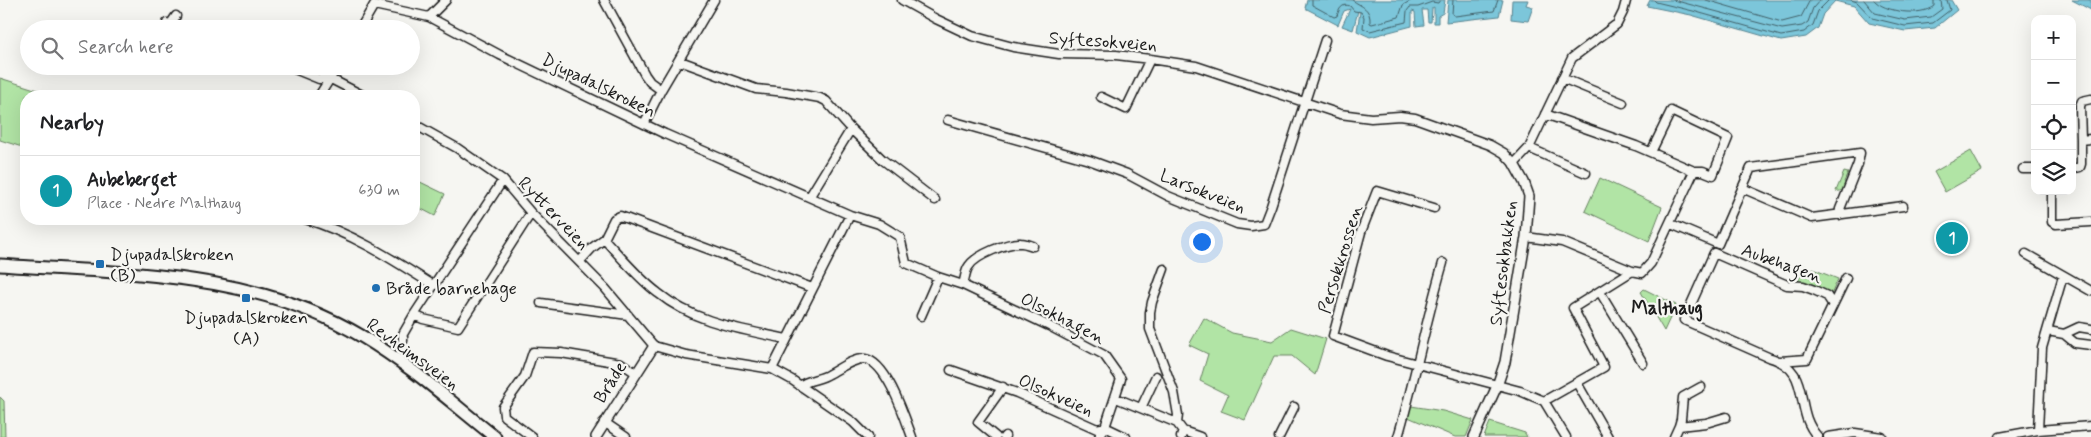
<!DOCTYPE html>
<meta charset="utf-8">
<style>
:root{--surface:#fff;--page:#f6f6f6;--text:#202124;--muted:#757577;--line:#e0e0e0;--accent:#d93025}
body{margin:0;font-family:Mynerve,sans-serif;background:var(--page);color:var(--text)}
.controls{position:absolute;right:15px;top:15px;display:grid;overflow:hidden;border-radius:10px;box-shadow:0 5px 20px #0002}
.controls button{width:45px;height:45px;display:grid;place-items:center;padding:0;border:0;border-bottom:1px solid var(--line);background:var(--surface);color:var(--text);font:25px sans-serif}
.you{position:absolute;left:1201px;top:241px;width:18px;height:18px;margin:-12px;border:4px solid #fff;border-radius:50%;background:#1a73e8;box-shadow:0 0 0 8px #1a73e833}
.badge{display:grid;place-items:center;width:32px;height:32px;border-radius:50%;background:var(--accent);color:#fff;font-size:16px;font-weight:700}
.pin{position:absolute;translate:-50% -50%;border:2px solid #fff;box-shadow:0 1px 5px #0006}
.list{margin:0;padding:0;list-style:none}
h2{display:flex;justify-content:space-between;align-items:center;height:65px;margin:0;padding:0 20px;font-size:21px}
h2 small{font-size:16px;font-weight:400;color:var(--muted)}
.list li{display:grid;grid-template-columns:32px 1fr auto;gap:15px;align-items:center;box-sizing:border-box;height:70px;padding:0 20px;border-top:1px solid var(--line)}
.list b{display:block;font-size:19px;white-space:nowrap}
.list p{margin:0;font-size:16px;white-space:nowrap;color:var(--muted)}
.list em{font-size:16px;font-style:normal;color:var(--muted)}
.icon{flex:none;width:28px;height:28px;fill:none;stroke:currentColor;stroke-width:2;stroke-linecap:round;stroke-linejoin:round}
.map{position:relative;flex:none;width:2091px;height:437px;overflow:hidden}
.search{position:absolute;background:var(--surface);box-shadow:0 5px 20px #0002;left:20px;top:20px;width:400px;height:55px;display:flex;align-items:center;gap:12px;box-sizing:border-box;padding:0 18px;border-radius:28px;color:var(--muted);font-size:19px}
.panel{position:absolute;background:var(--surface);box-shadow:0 5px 20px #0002;left:20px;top:90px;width:400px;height:135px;border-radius:20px}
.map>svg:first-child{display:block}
</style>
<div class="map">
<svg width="2091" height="437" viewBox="0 0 2091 437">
<rect width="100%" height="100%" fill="#f6f6f2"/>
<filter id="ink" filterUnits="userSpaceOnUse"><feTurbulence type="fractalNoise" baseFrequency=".02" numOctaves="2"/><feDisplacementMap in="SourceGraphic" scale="10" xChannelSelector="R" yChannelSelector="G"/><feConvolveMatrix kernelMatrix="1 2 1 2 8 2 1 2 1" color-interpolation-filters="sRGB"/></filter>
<g filter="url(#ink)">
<path fill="#b1e4a5" stroke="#668060" d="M0,78L41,91L39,96H26V136L22,147L0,140Z
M1971,151L1982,171L1945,192L1934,172Z
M1844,172L1848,173L1844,182L1847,184C1844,189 1842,192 1836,191Z
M1600,178L1662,207L1649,241L1585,211Z
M414,179L445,194L435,216L414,205Z
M1805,266L1838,279L1831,295L1798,281Z
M1644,289L1676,305L1664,331L1641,292Z
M1204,318L1232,333L1272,341L1291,328L1326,339L1315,375L1292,356H1274L1245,420L1221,411L1228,395L1200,381L1208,354L1189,345Z
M0,397L4,401L5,437H0Z
M1411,406L1443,411L1473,420L1466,437H1455L1408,417Z
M1490,422L1525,433L1527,437H1484Z"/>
<path fill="#7bc6da" stroke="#55828e" d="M1307,0H1445L1443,13L1438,16V23H1434V7L1432,8L1431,22H1428L1427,10H1422L1424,25L1416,26L1415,12L1412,11V26L1370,37L1357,31L1360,12L1358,11L1353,30L1342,26L1350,9L1344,11L1338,25L1305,8Z
M1448,0H1503L1499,16L1446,22Z
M1512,0H1528L1526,5L1533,7L1528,21L1511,19Z
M1650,0H1951L1957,10L1935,28L1905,31L1869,23L1854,6L1835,1L1823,14L1818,28L1806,37L1781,41L1691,15L1647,6Z
M2072,0H2091V10Z"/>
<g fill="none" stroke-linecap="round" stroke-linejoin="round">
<path stroke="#426068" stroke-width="1" d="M1312,0V5L1334,17L1337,16C1339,9 1342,3 1350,6L1354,11L1361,12L1364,17L1363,28L1370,31L1406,22L1407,11L1410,7H1418L1432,2L1438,3L1440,0
M1352,0C1362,7 1371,8 1370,23L1372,24L1399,17L1403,5L1412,0
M1453,0L1452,14L1455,16L1494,11L1498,0
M1654,0L1656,2L1693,11L1781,36L1804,32L1813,25L1818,11L1829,0
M1673,0L1782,29L1802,26L1808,22L1813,8L1820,0
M1706,0L1782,22L1801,17L1810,0
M1851,0L1857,2L1872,18L1905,26L1933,23L1950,10L1947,0
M1864,0L1875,13L1905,20L1931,17L1942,9L1941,0
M1874,0C1884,12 1920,17 1934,6V0"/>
<g stroke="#1c1c1c" stroke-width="11">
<path id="minor" d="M604,0L645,75L650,82L661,90
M902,0L936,19L972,36L1013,47L1059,54L1116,55L1150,59L1196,66L1340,114L1371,118L1400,116L1415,118L1490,145L1504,153L1514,164L1529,148L1572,58L1617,24L1623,12L1626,1
M374,5L429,17L500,55L665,134L850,215L879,224L900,237L906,263L938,277L963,285L1049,326L1104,355L1121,379L1105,427L1099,437
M429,17L446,0
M167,23L190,29
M167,29L176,16
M360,29L374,5
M680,61L756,89L786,92L820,98L826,101L848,126L883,160L935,200
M287,66L319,79H331L364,96
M1562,78L1623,103
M319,96L338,66
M1101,97L1126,109L1150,59
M1545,114L1636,146L1694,171H1703L1713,175L1728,138L1671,111L1651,152
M948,120L1089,160L1127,174L1168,196L1237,224L1251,226L1264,224L1271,206L1325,40
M414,124L457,148L503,180L531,213L605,288L654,346L686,355L772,369L792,380L853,422L868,437
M644,124L661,90L714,0
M2081,140L2080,106L2082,101L2091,99
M1529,148L1586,173
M2023,169H2035
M2072,169L2080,167L2081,164V140L2091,139
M1742,188L1812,218L1903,206
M2052,191V222L2056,224L2091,222
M810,196L851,129
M1434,208L1377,191L1361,232L1333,336L1387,356L1520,391L1544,401L1566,437
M305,219C352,233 392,259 433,285
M1671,224L1718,244L1751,168L1860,153L1858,164L1840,209L1839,215
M1526,237L1562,242L1632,271L1642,273L1651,263L1694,171
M2026,254L2091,291
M580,261L592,248L604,239
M1164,269L1152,302L1150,312V329L1174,392L1178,415L1177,423L1183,431L1181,437
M963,285C965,279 965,271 969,266C976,255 1008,242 1021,243C1025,243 1029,245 1033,246
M1600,292L1643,363
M541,303L628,315
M414,315L423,319L458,327L531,213
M921,316L938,277
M2048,331L2064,334L2075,343L2091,345
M2064,334L2079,327L2091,329
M786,339C741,329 695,323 658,293C638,278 621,257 604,239L614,219L620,216L812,288
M403,341V334L414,315L503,180
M1780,361L1807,359L1846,278
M772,369L850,215
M951,370L1017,393L1097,429L1105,427L1126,437
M1577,383L1608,437
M800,386C808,379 820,380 829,374C839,369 853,358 865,359C887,362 905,418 912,437
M1116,398L1177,423
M1544,401L1604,367L1573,308L1632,271
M1141,408L1156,376
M604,422L626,437
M1679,426L1681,419L1683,397L1701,387
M2038,430L2042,348L2063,276
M1183,431L1200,437
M532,437L504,416L503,407L525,376L533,352L561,353L621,363L636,373
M996,437L978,422L1003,387
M1004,437L1005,436
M1279,437L1294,407
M1398,437C1415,379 1426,320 1443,263
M1674,437L1679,426L1706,423L1726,417
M1818,437C1791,408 1815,370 1768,357L1684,320L1714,253L1787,285L1803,286L1814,290L1827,296L1833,305
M1828,437L1855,433L1882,437
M2000,437L2038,430L2091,426"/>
</g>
<g stroke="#1c1c1c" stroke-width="12">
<path id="tertiary" d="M596,437L654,346
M1474,437L1497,386L1505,362L1526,237L1529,196L1524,182L1514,164"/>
</g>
<g stroke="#1c1c1c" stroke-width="15">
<path id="primary" d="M0,265C126,274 251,270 363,337C410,365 452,403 495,437"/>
</g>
<use href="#minor" stroke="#f6f6f2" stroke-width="8"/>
<use href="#tertiary" stroke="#f6f6f2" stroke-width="9"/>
<use href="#primary" stroke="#f6f6f2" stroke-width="11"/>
</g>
</g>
<g fill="#1f6fb2" stroke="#f6f6f2" stroke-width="2">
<rect x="95" y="259" width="10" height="10" rx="2.5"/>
<circle cx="376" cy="288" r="5"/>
<rect x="241" y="293" width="10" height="10" rx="2.5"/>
</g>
<g text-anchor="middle" stroke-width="4.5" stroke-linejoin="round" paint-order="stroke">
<g font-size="18" fill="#1c1c1c" stroke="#f6f6f2">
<text transform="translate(1103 41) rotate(4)" y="6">Syftesokveien</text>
<text transform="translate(599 85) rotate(26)" y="6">Djupadalskroken</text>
<text transform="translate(1203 191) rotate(22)" y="6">Larsokveien</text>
<text transform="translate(554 213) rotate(46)" y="6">Rytterveien</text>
<text transform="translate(1340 259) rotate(-73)" y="6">Persokkrossen</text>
<text transform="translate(1503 263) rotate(-83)" y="6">Syftesokbakken</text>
<text transform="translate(1782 263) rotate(20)" y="6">Aubehagen</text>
<text transform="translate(1063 318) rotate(27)" y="6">Olsokhagen</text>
<text transform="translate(413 354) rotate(36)" y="6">Revheimsveien</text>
<text transform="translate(610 382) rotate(-58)" y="6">Bråde</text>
<text transform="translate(1056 395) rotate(24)" y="6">Olsokveien</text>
</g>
<g font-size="18" fill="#1c1c1c" stroke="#f6f6f2" text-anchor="start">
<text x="110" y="260">Djupadalskroken<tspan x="110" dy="21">(B)</tspan></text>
<text x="386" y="294">Bråde barnehage</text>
<text x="246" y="323" text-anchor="middle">Djupadalskroken<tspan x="246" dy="21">(A)</tspan></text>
</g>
<g font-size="19" font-weight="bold" fill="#1c1c1c" stroke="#f6f6f2">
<text x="1667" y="314">Malthaug</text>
</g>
</g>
</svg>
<div class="controls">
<button>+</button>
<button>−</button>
<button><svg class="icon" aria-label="locate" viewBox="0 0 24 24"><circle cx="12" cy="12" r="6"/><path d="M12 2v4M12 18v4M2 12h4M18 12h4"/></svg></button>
<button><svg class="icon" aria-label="layers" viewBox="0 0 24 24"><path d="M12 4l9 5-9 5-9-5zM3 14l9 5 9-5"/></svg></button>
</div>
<div class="you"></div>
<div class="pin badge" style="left:1952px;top:238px;background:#0f9aa8">1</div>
<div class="search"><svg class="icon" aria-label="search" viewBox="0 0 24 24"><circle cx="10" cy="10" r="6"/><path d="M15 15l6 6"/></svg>Search here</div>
<section class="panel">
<h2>Nearby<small></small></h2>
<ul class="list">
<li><span class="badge" style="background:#0f9aa8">1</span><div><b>Aubeberget</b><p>Place · Nedre Malthaug</p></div><em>630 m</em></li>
</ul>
</section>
</div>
